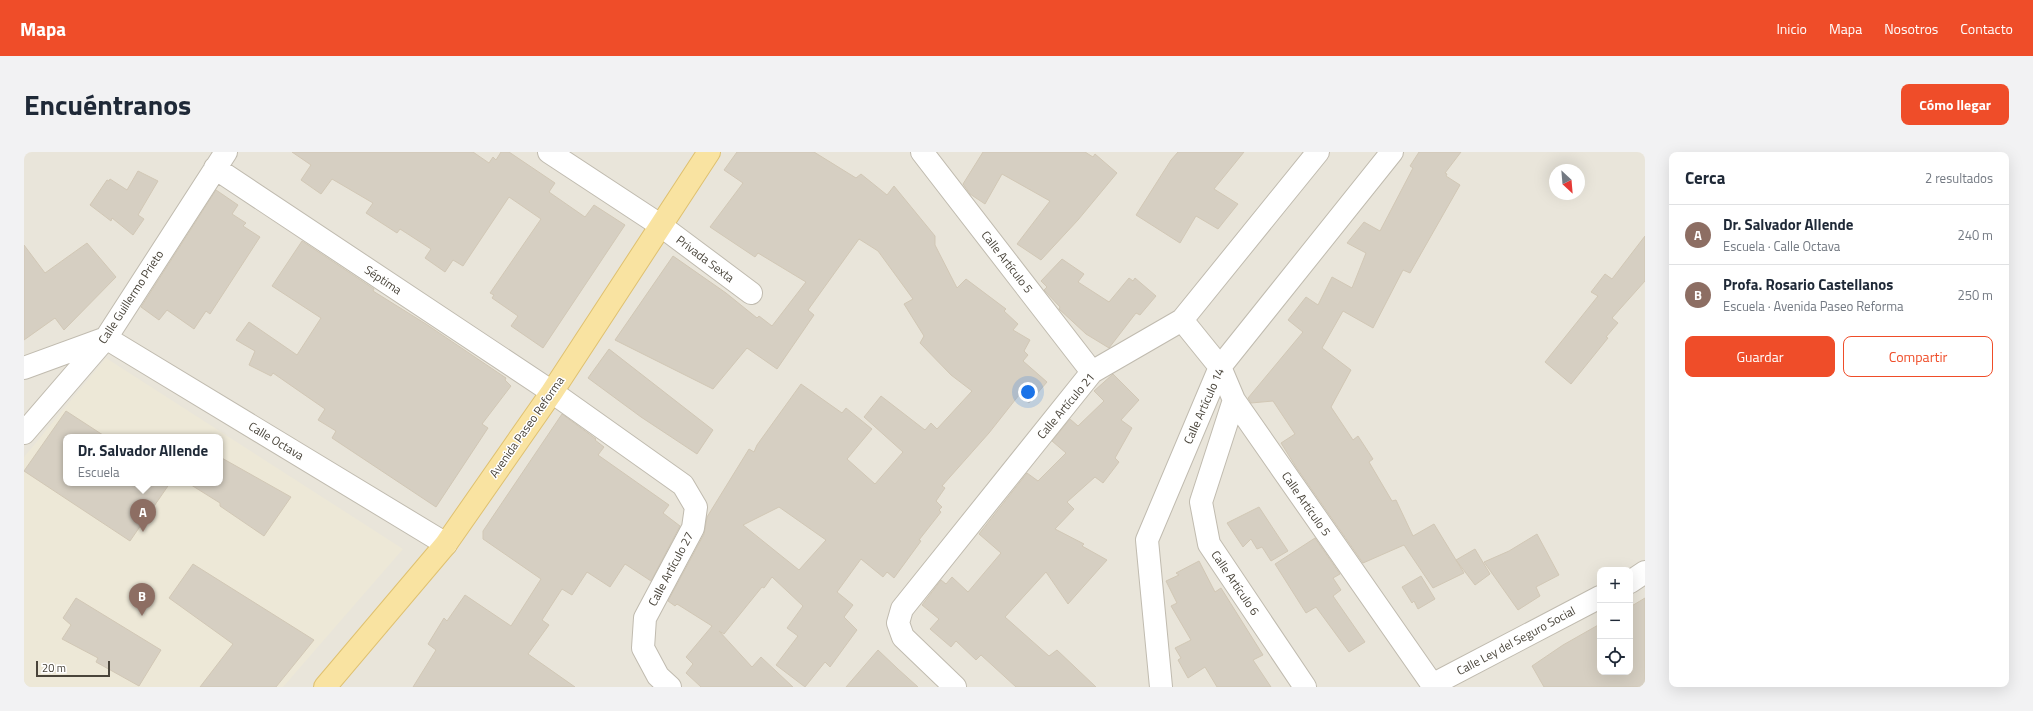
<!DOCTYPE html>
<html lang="es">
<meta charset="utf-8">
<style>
:root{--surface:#fff;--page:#f2f2f3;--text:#1f2937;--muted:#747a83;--line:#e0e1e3;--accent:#ef4d29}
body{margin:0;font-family:"Titillium Web",sans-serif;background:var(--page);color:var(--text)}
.controls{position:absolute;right:12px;bottom:12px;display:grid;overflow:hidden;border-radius:8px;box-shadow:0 4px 16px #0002}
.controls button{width:36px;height:36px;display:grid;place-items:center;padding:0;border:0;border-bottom:1px solid var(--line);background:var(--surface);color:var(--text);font:20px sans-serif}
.compass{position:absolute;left:1525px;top:12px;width:36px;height:36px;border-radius:50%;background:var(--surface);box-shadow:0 4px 16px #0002;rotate:154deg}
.scale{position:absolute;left:12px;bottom:10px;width:74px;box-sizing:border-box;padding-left:4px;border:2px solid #49443a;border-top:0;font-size:11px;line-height:14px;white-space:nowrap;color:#49443a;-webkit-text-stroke:3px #fff;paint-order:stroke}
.you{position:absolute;left:1004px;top:240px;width:14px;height:14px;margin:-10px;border:3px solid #fff;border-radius:50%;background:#1a73e8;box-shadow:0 0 0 6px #1a73e833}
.badge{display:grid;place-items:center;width:26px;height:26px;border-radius:50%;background:var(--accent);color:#fff;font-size:13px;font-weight:700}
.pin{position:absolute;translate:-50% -33px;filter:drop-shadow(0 1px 2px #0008)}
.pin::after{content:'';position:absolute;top:21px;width:14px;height:12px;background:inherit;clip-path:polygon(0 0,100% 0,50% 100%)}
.popup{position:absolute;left:39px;top:282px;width:160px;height:52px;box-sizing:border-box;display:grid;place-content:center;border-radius:8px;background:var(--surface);filter:drop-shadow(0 1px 3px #0005);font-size:13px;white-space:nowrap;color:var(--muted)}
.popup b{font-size:15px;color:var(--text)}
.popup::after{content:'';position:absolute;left:50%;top:100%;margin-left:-8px;border:8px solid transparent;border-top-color:var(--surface)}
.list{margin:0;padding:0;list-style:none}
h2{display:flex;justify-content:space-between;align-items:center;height:52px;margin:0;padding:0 16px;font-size:17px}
h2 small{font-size:13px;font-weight:400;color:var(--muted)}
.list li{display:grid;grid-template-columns:26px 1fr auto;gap:12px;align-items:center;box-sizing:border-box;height:60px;padding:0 16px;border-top:1px solid var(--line)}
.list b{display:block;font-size:15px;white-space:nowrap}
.list p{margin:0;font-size:13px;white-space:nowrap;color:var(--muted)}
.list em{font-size:13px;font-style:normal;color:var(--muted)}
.actions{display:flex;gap:8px;padding:12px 16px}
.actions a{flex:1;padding:9px 0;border:1px solid var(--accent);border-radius:8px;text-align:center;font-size:14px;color:var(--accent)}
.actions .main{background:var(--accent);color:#fff}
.icon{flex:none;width:22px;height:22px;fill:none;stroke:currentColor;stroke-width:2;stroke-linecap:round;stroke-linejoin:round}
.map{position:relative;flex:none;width:1621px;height:535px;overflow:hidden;border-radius:8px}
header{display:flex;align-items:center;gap:24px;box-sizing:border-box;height:56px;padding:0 20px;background:var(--accent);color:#fff}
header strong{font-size:19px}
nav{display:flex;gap:22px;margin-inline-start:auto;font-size:14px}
.intro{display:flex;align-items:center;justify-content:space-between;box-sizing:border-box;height:96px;padding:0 24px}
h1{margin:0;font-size:28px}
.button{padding:10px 18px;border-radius:8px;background:var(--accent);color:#fff;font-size:14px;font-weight:700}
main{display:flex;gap:24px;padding:0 24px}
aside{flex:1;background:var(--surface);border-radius:8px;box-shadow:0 4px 16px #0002}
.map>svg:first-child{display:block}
</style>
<header>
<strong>Mapa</strong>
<nav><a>Inicio</a><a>Mapa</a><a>Nosotros</a><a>Contacto</a></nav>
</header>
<div class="intro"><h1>Encuéntranos</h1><a class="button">Cómo llegar</a></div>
<main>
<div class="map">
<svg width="1621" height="535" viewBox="0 0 1621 535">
<rect width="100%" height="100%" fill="#f5f3ec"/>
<path fill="#e9e5da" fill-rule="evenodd" d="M0,0H1621V535H0ZM1531,18H1555V42H1531ZM42,285H196V331H42ZM1576,418H1606V520H1576Z"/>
<path fill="#ede8d7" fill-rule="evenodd" d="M82,206L379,397L259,535H0V305ZM42,285H196V331H42Z"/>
<path fill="#d6cfc2" stroke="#d1c7b5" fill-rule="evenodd" d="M268,0H449L465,11L469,5L472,8L477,0H485L531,31L525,40L561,65L570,53L601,73L519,196L487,174L494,164L468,146L470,143L466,141L517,67L485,45L439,114L429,108L421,120L401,106L407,97L376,77L373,81L342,61L349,51L308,27L297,42L277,28L287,13Z
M713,0H790L832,26L837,22L863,43L870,34L911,84V93L933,136L942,127L982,157L980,159L994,172L989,178L1006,188L1000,199L1004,203L999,209L1023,230L1005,251L995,243L965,281L918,334L921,336L912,349L918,355L915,358L917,360L895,388L897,389L870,426L863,420L859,425L837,407L813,440L829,453L820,465L833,478L806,515L801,510L781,535L752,513L774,484L763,476L779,454L748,425L740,436L738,435L700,482L695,479L728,515L737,505L769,535H677L662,521L669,512L662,505L688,474L653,452L651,454L644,449L680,382L683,365L725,297L730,300L733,293L777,232L818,261L822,256L848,277L823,307L851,332L879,300L840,265L857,244L901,278L907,271L913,277L948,239L927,223L896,191L900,184L880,152L889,147L854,99L835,87L784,158L790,163L753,217L723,196L689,237L591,188L649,104L702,141L733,166L735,164L748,174L782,130L734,101L731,105L686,75L719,31L700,18ZM755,355L802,388L775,418L719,373Z
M959,0H1061L1069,5L1071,2L1093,21L1054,68L1017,108L993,92L1026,49L978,22L961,52L946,42L939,32Z
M1154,0H1220L1190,37L1214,52L1194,77L1172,64L1156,91L1112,63L1147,8Z
M1395,0H1437L1421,21L1423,22L1422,24L1436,33L1386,121L1379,118L1349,176L1319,159L1298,196L1327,218L1307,255L1329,288L1334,284L1349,307L1345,310L1368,349L1372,348L1389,384L1410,372L1440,421L1409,436L1380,393L1339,411L1272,315L1257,291L1271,282L1249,249L1227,251L1224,246L1279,180L1264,168L1282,145L1294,153L1308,125L1328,136L1342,101L1323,91L1340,70L1356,79L1389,16L1386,14Z
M114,19L134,29L114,63L120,67L109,83L88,66L87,69L66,53L83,28L85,29L86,27L103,38Z
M192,38L214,53L208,62L222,71L219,74L236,85L186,162L182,159L170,177L143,158L135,168L117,155Z
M1621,84V129L1588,166L1594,171L1582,185L1584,186L1547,232L1521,210L1574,144L1567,140L1581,122L1588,127Z
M278,89L350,137L349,139L402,172L482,226L481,228L487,234L458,272L464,276L412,355L308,286L312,279L294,268L301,257L249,221L247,224L225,213L231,199L212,188L225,170L273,203L297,166L248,134Z
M63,91L92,125L40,178L31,166L0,188V93L21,121Z
M1038,107L1060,122L1054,130L1085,150L1105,126L1109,129L1111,126L1132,144L1116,163L1112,161L1085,196L1062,182L1035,157L1036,155L1020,138L1023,135L1017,129Z
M585,197L689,278L673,302L617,265L564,226Z
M1089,222L1115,248L1097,268L1108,276L1091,306L1095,310L1079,331L1071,325L1043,350L1050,357L1031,377L1060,392L1058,394L1083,408L1044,452L1022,420L981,465L1025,504L1033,498L1072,535H992L957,503L952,508L932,489L927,495L906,477L915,467L898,453L917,428L922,432L928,425L944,440L977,401L955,382L1003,321L1014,329L1042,301L1028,289L1046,267L1054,274L1080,249L1070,239Z
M42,259L82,285H42V331H146L106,389L0,319Z
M538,262L572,287L571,288L580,295L574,303L645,353L639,361L656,374L627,429L601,412L586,435L563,420L548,443L538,437L518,468L525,473L504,502L551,535H389L412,498L404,492L420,466L423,469L441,443L487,474L517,427L459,387V379Z
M196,305L267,345L240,384L196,354V351L164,331H196Z
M1235,355L1264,399L1247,409L1238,395L1233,397L1227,387L1219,395L1203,371Z
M1513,382L1535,423L1512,435L1516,444L1494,458L1460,410L1485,399Z
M1291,386L1316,422L1309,426L1317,438L1309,444L1341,490L1325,500L1292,455L1282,461L1251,412Z
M1451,397L1466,422L1451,433L1432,408Z
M1175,409L1191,440L1197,436L1239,503L1229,508L1247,535H1193L1181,515L1164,526L1154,508L1157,506L1151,496L1167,488L1147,454L1153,451L1142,429L1155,423L1152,421Z
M169,412L290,488L252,535H176L209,492L145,446Z
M1397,424L1411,447L1394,457L1390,449L1388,451L1378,435Z
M52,446L137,498L115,534L72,510L74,506L38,487L47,473L39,466Z
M1621,446V535H1520L1508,514L1539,493L1576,472V520H1606V455Z
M854,498L874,517L894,535H822Z"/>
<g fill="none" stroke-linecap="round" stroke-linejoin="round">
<g stroke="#c0bbaf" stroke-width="24">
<path id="minor" d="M525,0L636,73L727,141
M898,0L1068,220
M191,16L528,240L659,333L672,355L669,376L621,466L619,496L634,524L646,535
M1158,168L1196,215L1210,248L1410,535
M0,216L82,186L422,392
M1210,248L1177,350L1185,392L1281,535
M0,281L82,186L202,0
M1606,430L1621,420
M1408,533L1576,445
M931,535L879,485L874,471L878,457L1068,220L1158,168L1294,0
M1137,535L1123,388L1196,215L1368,0"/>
</g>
<g stroke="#dfc170" stroke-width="24">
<path id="major" d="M301,535L422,392L528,240L685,0"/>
</g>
<use href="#minor" stroke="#fff" stroke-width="22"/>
<use href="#major" stroke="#f9e3a1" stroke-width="22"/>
</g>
<g text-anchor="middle" stroke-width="3" stroke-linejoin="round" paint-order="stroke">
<g font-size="12" fill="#49443a" stroke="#fff">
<text transform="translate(681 107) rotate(37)" y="4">Privada Sexta</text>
<text transform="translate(983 110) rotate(52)" y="4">Calle Artículo 5</text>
<text transform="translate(359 128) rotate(34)" y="4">Séptima</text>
<text transform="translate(107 145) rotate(-57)" y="4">Calle Guillermo Prieto</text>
<text transform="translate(1042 254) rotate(-50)" y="4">Calle Artículo 21</text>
<text transform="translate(1180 254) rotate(-66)" y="4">Calle Artículo 14</text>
<text transform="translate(503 275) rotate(-55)" y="4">Avenida Paseo Reforma</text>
<text transform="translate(252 289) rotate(31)" y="4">Calle Octava</text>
<text transform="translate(1282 352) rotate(55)" y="4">Calle Artículo 5</text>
<text transform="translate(647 417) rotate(-62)" y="4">Calle Artículo 27</text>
<text transform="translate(1211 431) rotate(56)" y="4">Calle Artículo 6</text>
<text transform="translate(1492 489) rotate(-28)" y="4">Calle Ley del Seguro Social</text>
</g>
</g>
</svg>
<div class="controls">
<button>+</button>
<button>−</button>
<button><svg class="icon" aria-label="locate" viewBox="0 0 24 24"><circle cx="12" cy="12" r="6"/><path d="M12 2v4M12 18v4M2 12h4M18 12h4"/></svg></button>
</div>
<svg class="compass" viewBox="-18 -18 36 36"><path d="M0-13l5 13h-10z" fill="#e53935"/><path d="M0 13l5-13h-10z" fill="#747a83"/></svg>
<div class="scale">20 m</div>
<div class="you"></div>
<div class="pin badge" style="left:119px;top:380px;background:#8d6e63">A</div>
<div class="popup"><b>Dr. Salvador Allende</b>Escuela</div>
<div class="pin badge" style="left:118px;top:464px;background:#8d6e63">B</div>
</div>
<aside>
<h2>Cerca<small>2 resultados</small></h2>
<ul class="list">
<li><span class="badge" style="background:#8d6e63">A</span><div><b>Dr. Salvador Allende</b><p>Escuela · Calle Octava</p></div><em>240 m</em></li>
<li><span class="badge" style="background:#8d6e63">B</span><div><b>Profa. Rosario Castellanos</b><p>Escuela · Avenida Paseo Reforma</p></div><em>250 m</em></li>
</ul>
<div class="actions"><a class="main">Guardar</a><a>Compartir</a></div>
</aside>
</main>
